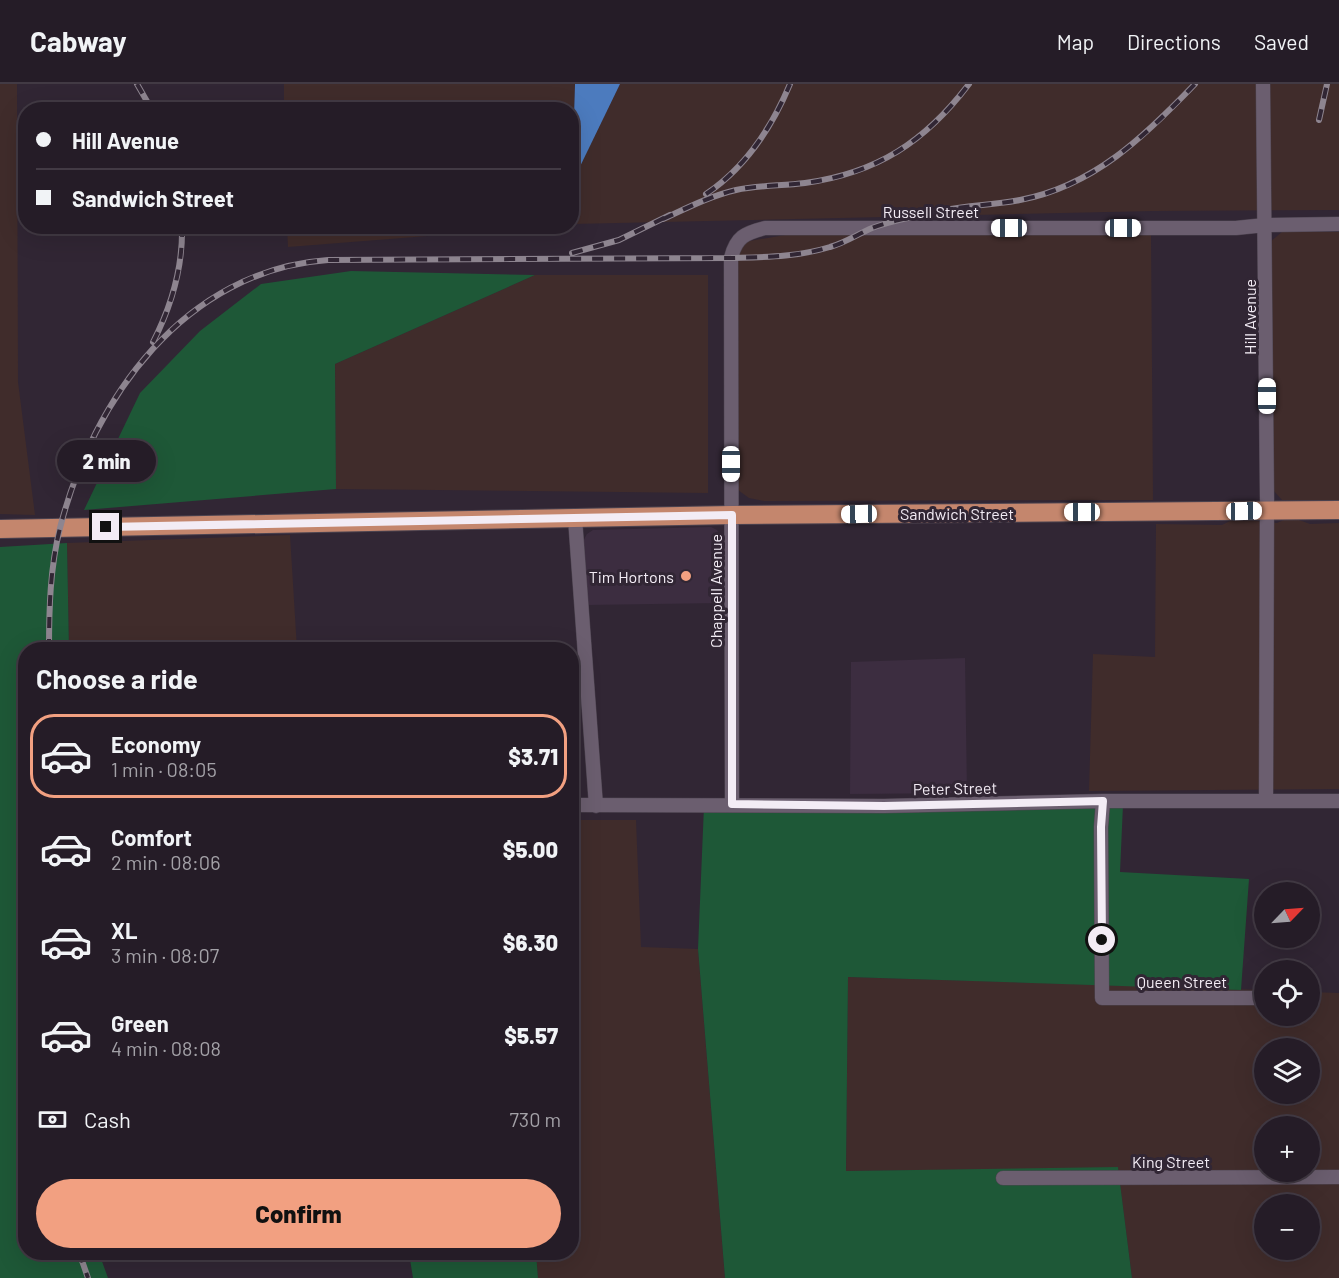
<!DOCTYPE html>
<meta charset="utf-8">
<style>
body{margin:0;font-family:Barlow,sans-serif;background:#312933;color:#f1f3f6;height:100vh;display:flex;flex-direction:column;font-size:22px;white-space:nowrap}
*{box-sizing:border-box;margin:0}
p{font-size:20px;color:#a3a1a7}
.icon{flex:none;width:33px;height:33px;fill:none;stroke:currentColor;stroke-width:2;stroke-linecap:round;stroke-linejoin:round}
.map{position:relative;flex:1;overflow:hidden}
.details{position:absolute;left:18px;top:558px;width:561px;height:618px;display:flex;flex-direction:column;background:#251c27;border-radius:24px;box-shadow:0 6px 24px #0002,0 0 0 2px #423a44}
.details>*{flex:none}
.banner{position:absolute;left:18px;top:18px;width:561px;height:132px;border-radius:24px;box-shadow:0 6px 24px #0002,0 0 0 2px #423a44;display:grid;align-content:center;height:132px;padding:0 18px;background:#251c27}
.needle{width:39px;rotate:65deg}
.controls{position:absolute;left:1254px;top:798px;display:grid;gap:12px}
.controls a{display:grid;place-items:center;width:66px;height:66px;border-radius:50%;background:#251c27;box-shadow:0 6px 24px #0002,0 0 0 2px #423a44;font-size:30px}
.end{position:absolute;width:27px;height:27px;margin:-14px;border:8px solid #f3ecf5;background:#111;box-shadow:0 0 0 3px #111}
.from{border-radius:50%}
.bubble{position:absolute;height:42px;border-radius:21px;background:#251c27;box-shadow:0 6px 24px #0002,0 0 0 2px #423a44;font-size:20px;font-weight:800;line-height:42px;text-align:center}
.car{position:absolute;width:18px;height:36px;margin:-18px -9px;border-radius:8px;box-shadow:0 0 4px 2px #0007;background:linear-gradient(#fff 24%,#345 0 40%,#fff 0 76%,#345 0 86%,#fff 0)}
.banner b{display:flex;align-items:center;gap:21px;height:57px;font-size:22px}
.banner b+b{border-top:2px solid #423a44}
.banner i{width:15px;height:15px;background:#f1f3f6}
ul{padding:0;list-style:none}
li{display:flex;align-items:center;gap:18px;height:84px;margin:0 12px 9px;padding:0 6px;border:3px solid transparent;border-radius:24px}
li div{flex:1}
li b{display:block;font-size:22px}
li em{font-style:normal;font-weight:800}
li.on{border-color:#f2a081}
li>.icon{width:54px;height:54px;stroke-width:1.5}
h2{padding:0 18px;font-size:27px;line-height:72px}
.pay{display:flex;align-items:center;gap:15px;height:66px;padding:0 18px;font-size:22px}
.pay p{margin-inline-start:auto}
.primary-button{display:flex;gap:12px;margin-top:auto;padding:12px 18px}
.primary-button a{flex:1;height:69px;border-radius:36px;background:#f2a081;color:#111;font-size:24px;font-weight:800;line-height:69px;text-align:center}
header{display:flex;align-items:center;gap:36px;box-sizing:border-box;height:84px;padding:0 30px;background:#251c27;border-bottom:2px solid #423a44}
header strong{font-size:28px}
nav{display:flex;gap:33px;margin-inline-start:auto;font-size:21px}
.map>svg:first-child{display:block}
.built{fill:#3c2d40}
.industrial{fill:#402c2b;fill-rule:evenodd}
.green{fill:#1e5837}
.water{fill:#4c7bbe}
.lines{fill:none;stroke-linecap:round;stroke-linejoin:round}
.minor-casing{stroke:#4d4450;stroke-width:15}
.major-casing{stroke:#4d4450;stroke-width:20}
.minor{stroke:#6b5e6f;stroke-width:14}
.major{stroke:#c4866d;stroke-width:18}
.rail-casing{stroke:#8e8590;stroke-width:6}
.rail{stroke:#312634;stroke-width:4;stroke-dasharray:11;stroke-linecap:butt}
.route{stroke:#f3ecf5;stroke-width:8}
.poi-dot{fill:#f2a081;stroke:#312634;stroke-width:2}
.labels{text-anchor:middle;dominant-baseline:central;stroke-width:6;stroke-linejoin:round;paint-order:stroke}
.street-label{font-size:16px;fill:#f3ecf5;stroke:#312634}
.poi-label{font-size:16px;fill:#f3ecf5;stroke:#312634;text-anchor:end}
</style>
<header>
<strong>Cabway</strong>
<nav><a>Map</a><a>Directions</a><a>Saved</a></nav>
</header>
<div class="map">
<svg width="1339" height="1194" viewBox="0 0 1339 1194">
<rect width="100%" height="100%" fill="#312634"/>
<path class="built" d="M 711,443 L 717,446 L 720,452 L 721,519 L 586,521 L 583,457 L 587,450 L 593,446 Z
M 965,574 L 967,709 L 850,710 L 851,578 Z"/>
<path class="industrial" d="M 0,0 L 17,0 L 18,298 L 35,431 L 0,430 Z
M 284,0 L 575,0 L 572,97 L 620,0 L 1339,0 L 1339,126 L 1153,127 L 572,140 L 572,26 L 284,25 Z
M 287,143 L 287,142 L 541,143 L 288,163 Z
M 1282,148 L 1339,148 L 1339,416 L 1282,416 L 1273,406 L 1270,158 Z
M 882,150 L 1151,151 L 1153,416 L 764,417 L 749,414 L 738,406 L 738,159 L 785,151 Z
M 535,191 L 708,191 L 708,409 L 336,405 L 335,280 Z
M 1286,435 L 1299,436 L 1310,440 L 1339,439 L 1339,705 L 1089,707 L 1093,570 L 1155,573 L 1156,440 L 1222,441 L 1230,437 L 1246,436 L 1277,439 Z
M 290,451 L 297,565 L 69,565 L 67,459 Z
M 572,736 L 636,736 L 641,863 L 698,865 L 725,1194 L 538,1194 L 536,1169 L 572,1168 Z
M 848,893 L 1264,906 L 1264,932 L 1310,932 L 1310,908 L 1339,909 L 1339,1194 L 1132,1194 L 1118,1084 L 846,1087 ZM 1264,964 L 1310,964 L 1310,1010 L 1264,1010 ZM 1264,1042 L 1310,1042 L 1310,1088 L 1264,1088 ZM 1264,1120 L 1310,1120 L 1310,1166 L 1264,1166 Z"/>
<path class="green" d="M 351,187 L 535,191 L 335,280 L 336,405 L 84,426 L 140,309 L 200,247 L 261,200 Z
M 67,459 L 69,565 L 26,566 L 26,1168 L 99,1169 L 108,1194 L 0,1194 L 0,463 Z
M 1123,721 L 1120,788 L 1249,795 L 1241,906 L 848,893 L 846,1087 L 1118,1083 L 1132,1194 L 725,1194 L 698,865 L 704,722 Z
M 409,1169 L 536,1169 L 538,1194 L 413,1194 Z"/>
<path class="water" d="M 575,0 L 620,0 L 572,99 Z"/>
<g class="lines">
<defs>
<path id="minor" d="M 1263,0 L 1267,414 L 1266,717
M 575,434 L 596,722
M 1103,717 L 1101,743 L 1102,914 L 1262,914
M 572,721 L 884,722 L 1103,717 L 1339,717
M 732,721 L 731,174 C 736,153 745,149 765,144 L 1236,144 L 1265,141 L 1339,140
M 1003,1094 L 1339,1093"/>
<path id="major" d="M 0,445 L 732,431 L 1339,426"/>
</defs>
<use href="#minor" class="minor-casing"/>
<use href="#major" class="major-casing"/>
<use href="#minor" class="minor"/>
<use href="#major" class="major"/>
<defs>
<path id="rail" d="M 137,0 L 152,26
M 1319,36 L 1327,0
M 706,110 C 745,84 772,43 790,0
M 663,135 C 687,124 710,112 736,106 C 758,101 782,102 805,99 C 877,89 925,58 969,0
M 572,169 L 619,156 L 670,131
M 153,258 C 172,221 183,183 182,142
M 49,566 C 49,525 50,484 60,444 C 93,314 185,186 328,176 L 731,174 C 764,173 798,173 830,163 C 845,159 858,150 872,144 C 887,138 905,135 920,131 C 953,122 987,122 1020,116 C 1094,102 1145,52 1195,0
M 79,1168 L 88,1194"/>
</defs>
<use href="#rail" class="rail-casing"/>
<use href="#rail" class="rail"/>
</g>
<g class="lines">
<path class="route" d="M 106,443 L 732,431 L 732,720 L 884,722 L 1103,717 L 1101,743 L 1102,856"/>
</g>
<circle class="poi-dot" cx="686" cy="492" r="6"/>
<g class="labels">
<g class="street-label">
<text x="931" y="127">Russell Street</text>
<text transform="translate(1249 233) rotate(-90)">Hill Avenue</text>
<text x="957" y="429">Sandwich Street</text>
<text transform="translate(715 507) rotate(-90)">Chappell Avenue</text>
<text transform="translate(955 704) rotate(-1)">Peter Street</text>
<text x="1182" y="897">Queen Street</text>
<text x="1171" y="1077">King Street</text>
</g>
<g class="poi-label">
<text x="674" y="492">Tim Hortons</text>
</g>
</g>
</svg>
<div class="controls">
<a><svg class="needle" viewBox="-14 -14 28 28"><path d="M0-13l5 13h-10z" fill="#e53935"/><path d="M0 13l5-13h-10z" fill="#a3a1a7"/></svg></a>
<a><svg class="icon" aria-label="locate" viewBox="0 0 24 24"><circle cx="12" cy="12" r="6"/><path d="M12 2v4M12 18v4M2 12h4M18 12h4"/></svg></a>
<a><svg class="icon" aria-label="layers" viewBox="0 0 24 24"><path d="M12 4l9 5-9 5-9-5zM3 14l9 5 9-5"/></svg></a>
<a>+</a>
<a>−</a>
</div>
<i class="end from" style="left:1102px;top:856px"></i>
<i class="end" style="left:106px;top:443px"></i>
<div class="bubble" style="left:57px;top:356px;width:99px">2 min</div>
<i class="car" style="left:1009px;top:144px;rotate:270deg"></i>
<i class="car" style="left:1123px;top:144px;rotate:90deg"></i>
<i class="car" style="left:1267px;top:312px;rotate:0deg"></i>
<i class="car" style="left:731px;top:380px;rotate:180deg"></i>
<i class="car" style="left:1244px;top:427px;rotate:89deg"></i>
<i class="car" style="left:1082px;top:428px;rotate:270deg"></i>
<i class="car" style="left:859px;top:430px;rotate:269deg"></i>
<div class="banner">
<b><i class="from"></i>Hill Avenue</b>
<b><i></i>Sandwich Street</b>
</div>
<section class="details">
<h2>Choose a ride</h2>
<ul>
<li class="on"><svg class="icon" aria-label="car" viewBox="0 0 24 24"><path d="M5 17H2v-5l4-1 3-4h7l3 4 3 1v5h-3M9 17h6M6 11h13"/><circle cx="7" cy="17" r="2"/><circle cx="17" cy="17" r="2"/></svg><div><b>Economy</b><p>1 min · 08:05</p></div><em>$3.71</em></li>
<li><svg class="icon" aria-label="car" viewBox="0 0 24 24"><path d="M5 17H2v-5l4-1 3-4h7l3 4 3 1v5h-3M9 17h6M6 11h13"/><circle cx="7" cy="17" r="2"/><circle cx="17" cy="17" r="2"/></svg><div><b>Comfort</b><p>2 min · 08:06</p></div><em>$5.00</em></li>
<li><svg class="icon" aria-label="car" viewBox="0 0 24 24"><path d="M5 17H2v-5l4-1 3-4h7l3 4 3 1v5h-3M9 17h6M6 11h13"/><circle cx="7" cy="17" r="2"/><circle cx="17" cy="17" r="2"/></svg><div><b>XL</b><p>3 min · 08:07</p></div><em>$6.30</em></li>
<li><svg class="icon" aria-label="car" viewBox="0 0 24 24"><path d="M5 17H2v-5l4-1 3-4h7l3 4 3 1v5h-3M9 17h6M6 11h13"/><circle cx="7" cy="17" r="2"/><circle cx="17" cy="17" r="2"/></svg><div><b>Green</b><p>4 min · 08:08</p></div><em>$5.57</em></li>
</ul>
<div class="pay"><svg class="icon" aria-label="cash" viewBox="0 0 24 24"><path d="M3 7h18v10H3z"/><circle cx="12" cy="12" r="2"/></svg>Cash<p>730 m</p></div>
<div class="primary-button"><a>Confirm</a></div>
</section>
</div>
